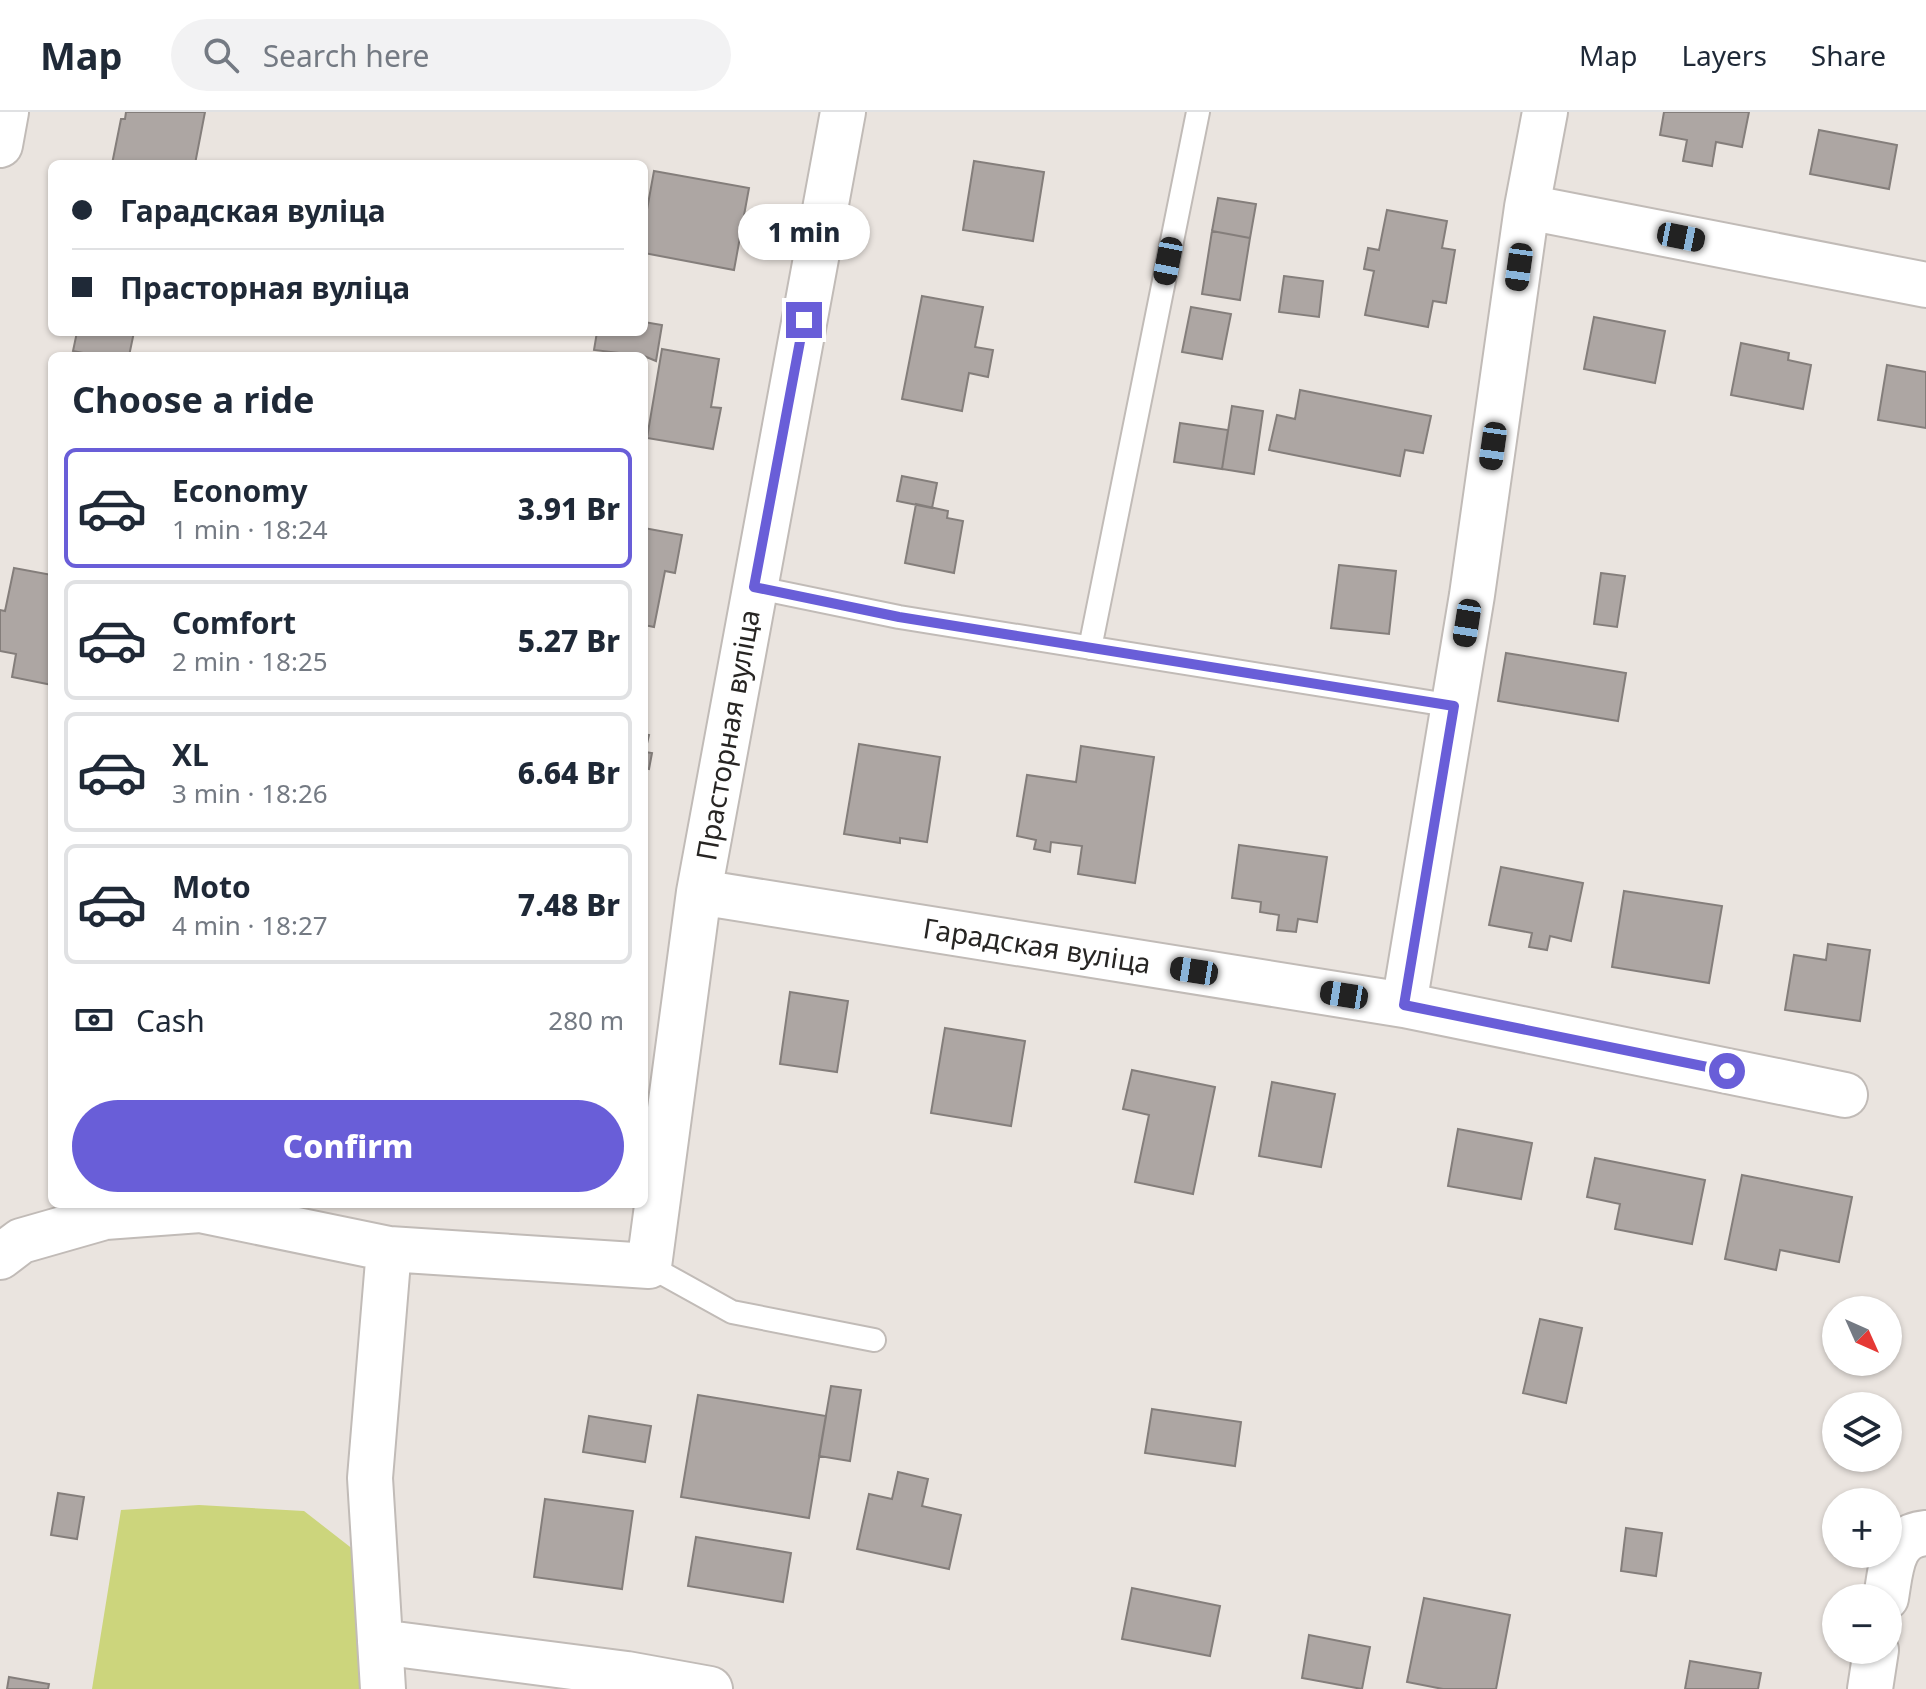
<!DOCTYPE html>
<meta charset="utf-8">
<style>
body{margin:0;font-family:"Noto Sans",sans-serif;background:#f2f2f3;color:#1f2937;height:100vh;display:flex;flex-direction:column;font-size:30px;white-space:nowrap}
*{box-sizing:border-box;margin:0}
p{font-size:26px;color:#747a83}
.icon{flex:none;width:44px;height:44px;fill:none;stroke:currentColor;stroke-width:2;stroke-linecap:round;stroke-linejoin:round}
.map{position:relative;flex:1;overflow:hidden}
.panel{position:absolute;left:48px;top:240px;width:600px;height:856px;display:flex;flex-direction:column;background:#fff;border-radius:12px;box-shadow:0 2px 6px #0004}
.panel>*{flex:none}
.top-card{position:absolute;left:48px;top:48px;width:600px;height:176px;border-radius:12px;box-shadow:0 2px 6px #0004;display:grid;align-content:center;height:176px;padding:0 24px;background:#fff}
.needle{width:52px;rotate:135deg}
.buttons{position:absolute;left:1822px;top:1184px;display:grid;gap:16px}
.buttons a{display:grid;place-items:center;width:80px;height:80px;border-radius:50%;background:#fff;box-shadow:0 2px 6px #0004;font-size:40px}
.end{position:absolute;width:36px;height:36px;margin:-18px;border:10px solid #695ed8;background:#fff;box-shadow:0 0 0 4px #fff}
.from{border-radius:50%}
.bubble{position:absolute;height:56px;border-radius:28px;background:#fff;box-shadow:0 2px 6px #0004;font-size:26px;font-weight:800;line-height:56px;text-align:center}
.car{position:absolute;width:24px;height:48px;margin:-24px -12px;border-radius:10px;box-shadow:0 0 6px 2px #0007;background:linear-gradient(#222 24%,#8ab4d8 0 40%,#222 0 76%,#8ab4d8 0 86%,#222 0)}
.top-card b{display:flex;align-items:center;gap:28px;height:76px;font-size:30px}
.top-card b+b{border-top:2px solid #e0e1e3}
.top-card i{width:20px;height:20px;background:#1f2937}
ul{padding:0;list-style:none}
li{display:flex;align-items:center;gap:24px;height:120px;margin:0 16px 12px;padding:0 8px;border:4px solid #e0e1e3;border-radius:12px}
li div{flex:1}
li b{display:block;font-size:30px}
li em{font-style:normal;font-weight:800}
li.on{border-color:#695ed8}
li>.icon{width:72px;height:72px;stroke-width:1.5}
h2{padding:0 24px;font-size:36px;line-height:96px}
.pay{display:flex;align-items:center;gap:20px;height:88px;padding:0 24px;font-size:30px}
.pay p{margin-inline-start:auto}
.cta{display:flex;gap:16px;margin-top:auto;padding:16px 24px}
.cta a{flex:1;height:92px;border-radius:48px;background:#695ed8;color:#fff;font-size:32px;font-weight:800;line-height:92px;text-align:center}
header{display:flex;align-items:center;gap:48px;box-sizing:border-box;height:112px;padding:0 40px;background:#fff;border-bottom:2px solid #e0e1e3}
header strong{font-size:38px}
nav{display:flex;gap:44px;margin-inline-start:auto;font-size:28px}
.search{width:560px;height:72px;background:#f2f2f3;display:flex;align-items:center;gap:20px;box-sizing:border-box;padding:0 28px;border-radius:44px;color:#747a83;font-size:30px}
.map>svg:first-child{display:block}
.green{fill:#ccd57c}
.building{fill:#ada6a3;stroke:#847e7b;stroke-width:2}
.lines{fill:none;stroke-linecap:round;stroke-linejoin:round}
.service-casing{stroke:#c1bbb7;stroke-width:26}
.minor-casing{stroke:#c1bbb7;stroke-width:48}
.service{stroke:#fff;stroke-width:22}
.minor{stroke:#fff;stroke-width:44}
.route{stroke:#695ed8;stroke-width:10}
.labels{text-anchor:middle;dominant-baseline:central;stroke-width:8;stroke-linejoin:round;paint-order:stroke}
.street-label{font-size:28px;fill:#272523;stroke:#fff}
</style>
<header>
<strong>Map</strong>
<div class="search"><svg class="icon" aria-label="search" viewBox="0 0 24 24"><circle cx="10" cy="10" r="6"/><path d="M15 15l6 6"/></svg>Search here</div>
<nav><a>Map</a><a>Layers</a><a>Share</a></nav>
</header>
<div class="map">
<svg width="1926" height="1577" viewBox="0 0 1926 1577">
<rect width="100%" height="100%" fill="#eae4df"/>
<path class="green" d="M 199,1393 L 304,1399 L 363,1445 L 353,1472 L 367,1515 L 372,1577 L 92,1577 L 121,1398 Z"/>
<path class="building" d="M 126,0 L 205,0 L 195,52 L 112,52 L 121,7 L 125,7 Z
M 1664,0 L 1749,0 L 1742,35 L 1716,30 L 1712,54 L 1683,49 L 1687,28 L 1660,23 Z
M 1819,18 L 1897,33 L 1889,77 L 1810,62 Z
M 974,49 L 1044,60 L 1033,129 L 963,118 Z
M 654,59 L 749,76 L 734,158 L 644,141 L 644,114 Z
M 1218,86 L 1256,92 L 1250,126 L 1212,119 Z
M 1387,98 L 1447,109 L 1442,136 L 1455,138 L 1446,191 L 1433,189 L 1428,215 L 1365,203 L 1374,159 L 1364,157 L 1368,136 L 1379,138 Z
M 1212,119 L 1250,126 L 1240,188 L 1202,182 Z
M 1284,164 L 1323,169 L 1319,205 L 1279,200 Z
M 922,184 L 983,195 L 975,235 L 993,238 L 988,265 L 969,261 L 962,299 L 902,287 Z
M 1191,195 L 1231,202 L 1222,247 L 1182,240 Z
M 1594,205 L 1665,219 L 1655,271 L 1584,257 Z
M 644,210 L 662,213 L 656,249 L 644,244 L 594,238 L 597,220 L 644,220 Z
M 77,220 L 134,220 L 129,244 L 98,244 L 73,239 Z
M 1741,231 L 1789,241 L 1788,248 L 1811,253 L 1803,297 L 1731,283 Z
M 662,237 L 719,247 L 711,295 L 721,296 L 713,337 L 647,326 Z
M 1887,253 L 1926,260 L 1926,316 L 1878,308 Z
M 1300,278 L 1431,304 L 1423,341 L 1405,338 L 1400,364 L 1269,338 L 1277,303 L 1295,307 Z
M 1232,294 L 1263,299 L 1254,362 L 1222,357 Z
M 1180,311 L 1228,318 L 1222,357 L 1174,350 Z
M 902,364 L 937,371 L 932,396 L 897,389 Z
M 916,392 L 948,399 L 947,406 L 963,409 L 954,461 L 905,451 Z
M 644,416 L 682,423 L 675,461 L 665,459 L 654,515 L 644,513 Z
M 1339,453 L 1396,459 L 1389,522 L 1331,516 Z
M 14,456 L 52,463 L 52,573 L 12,565 L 16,542 L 0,539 L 0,498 L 5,499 Z
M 1601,461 L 1625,464 L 1617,515 L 1594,512 Z
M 1506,541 L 1626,561 L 1618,609 L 1498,589 Z
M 644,622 L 649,623 L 645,640 L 652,641 L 649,657 L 644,656 Z
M 859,632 L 940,645 L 927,730 L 900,726 L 900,731 L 844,722 Z
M 1081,634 L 1154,645 L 1135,771 L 1078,762 L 1082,734 L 1051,730 L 1050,740 L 1034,737 L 1036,728 L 1017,724 L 1027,663 L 1076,670 Z
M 1239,733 L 1327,745 L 1317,810 L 1298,807 L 1296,820 L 1277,818 L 1279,803 L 1260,800 L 1261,790 L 1232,786 Z
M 1501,755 L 1583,771 L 1571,829 L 1550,824 L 1547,838 L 1529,835 L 1532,821 L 1489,813 Z
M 1624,779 L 1722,794 L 1709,871 L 1612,855 Z
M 1828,832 L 1870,838 L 1860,909 L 1785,898 L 1794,843 L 1826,848 Z
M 790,880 L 848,889 L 837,960 L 780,952 Z
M 945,916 L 1025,929 L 1011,1014 L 931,1001 Z
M 1132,958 L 1215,975 L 1193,1082 L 1135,1070 L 1149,1003 L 1123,997 Z
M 1272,970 L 1335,982 L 1321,1055 L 1259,1044 Z
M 1458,1017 L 1532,1031 L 1521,1087 L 1448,1074 Z
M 1595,1046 L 1705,1068 L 1692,1132 L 1615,1117 L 1620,1092 L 1587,1085 Z
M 1742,1063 L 1852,1085 L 1839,1150 L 1780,1138 L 1776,1158 L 1725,1147 Z
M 1540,1207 L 1582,1216 L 1566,1291 L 1523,1281 Z
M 831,1274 L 861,1278 L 850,1349 L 819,1344 Z
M 698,1283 L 826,1304 L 809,1406 L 681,1385 Z
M 1152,1297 L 1241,1310 L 1235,1354 L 1145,1341 Z
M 589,1304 L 651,1314 L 645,1350 L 583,1340 Z
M 898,1360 L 928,1367 L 922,1394 L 961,1403 L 949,1457 L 857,1437 L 869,1382 L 892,1387 Z
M 58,1381 L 84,1385 L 77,1427 L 51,1423 Z
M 545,1387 L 633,1399 L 622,1477 L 534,1465 Z
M 1626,1416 L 1662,1421 L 1656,1464 L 1621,1459 Z
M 696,1425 L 791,1441 L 783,1490 L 688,1474 Z
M 1132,1476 L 1220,1494 L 1210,1544 L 1122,1527 Z
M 1424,1486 L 1510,1503 L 1496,1577 L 1443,1577 L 1407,1570 Z
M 1309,1523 L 1370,1535 L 1362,1577 L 1302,1566 Z
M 1690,1549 L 1761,1561 L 1758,1577 L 1685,1577 Z
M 9,1565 L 49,1572 L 48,1577 L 7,1577 Z"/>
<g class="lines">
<defs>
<path id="service" d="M 754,475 L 899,505 L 1454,594
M 1090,536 L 1198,0
M 649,1154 L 732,1200 L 874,1228"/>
<path id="minor" d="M 0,33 L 6,0
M 1527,95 L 1926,173
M 699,780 L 1404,893 L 1845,983
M 1404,893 L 1472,483 L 1527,95 L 1545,0
M 0,1145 L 21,1129 L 105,1105 L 200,1098 L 389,1137
M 1886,1486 C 1891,1457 1891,1424 1926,1421
M 380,1530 L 627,1562 L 710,1577
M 383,1577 L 370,1366 L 389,1137 L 649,1154 L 699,780 L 843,0
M 1870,1577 L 1876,1538"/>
</defs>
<use href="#service" class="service-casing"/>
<use href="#minor" class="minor-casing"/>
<use href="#service" class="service"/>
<use href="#minor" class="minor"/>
</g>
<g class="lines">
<path class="route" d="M 804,208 L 754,475 L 899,505 L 1454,594 L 1404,893 L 1727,959"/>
</g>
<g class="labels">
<g class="street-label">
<text transform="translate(727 623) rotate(-80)">Прасторная вуліца</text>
<text transform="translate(1037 833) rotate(9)">Гарадская вуліца</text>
</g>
</g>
</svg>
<div class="buttons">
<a><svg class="needle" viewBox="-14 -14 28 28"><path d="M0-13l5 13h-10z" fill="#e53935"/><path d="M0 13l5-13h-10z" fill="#747a83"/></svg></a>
<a><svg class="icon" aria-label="layers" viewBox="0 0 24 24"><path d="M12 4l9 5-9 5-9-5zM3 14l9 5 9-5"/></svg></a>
<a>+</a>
<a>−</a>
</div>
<i class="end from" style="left:1727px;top:959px"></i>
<i class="end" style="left:804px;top:208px"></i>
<div class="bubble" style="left:738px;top:92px;width:132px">1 min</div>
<i class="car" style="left:1681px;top:125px;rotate:101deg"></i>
<i class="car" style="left:1168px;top:149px;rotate:191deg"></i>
<i class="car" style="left:1519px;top:155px;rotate:188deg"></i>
<i class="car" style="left:1493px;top:334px;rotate:188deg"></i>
<i class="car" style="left:1467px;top:511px;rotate:189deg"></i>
<i class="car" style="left:1194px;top:859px;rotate:279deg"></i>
<i class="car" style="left:1344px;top:883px;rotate:279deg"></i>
<div class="top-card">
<b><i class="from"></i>Гарадская вуліца</b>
<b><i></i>Прасторная вуліца</b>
</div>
<section class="panel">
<h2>Choose a ride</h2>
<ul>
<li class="on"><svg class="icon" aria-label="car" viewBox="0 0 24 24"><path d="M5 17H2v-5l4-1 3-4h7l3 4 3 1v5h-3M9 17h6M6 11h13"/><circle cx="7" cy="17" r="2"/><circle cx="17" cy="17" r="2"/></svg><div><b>Economy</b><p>1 min · 18:24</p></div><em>3.91 Br</em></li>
<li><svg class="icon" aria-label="car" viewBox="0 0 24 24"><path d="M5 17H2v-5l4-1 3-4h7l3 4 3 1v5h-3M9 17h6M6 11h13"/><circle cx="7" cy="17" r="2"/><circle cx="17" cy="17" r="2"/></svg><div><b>Comfort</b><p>2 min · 18:25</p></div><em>5.27 Br</em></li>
<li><svg class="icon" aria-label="car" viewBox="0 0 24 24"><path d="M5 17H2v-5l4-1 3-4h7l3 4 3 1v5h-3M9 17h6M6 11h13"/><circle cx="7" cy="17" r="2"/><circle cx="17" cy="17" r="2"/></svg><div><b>XL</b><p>3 min · 18:26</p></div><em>6.64 Br</em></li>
<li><svg class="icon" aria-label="car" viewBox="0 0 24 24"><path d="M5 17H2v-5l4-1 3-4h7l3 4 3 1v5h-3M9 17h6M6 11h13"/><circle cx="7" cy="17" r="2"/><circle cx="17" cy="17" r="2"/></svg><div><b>Moto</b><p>4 min · 18:27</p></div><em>7.48 Br</em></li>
</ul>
<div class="pay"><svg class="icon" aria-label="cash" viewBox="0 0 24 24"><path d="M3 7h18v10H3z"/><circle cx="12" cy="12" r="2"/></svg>Cash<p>280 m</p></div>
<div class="cta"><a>Confirm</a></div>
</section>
</div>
